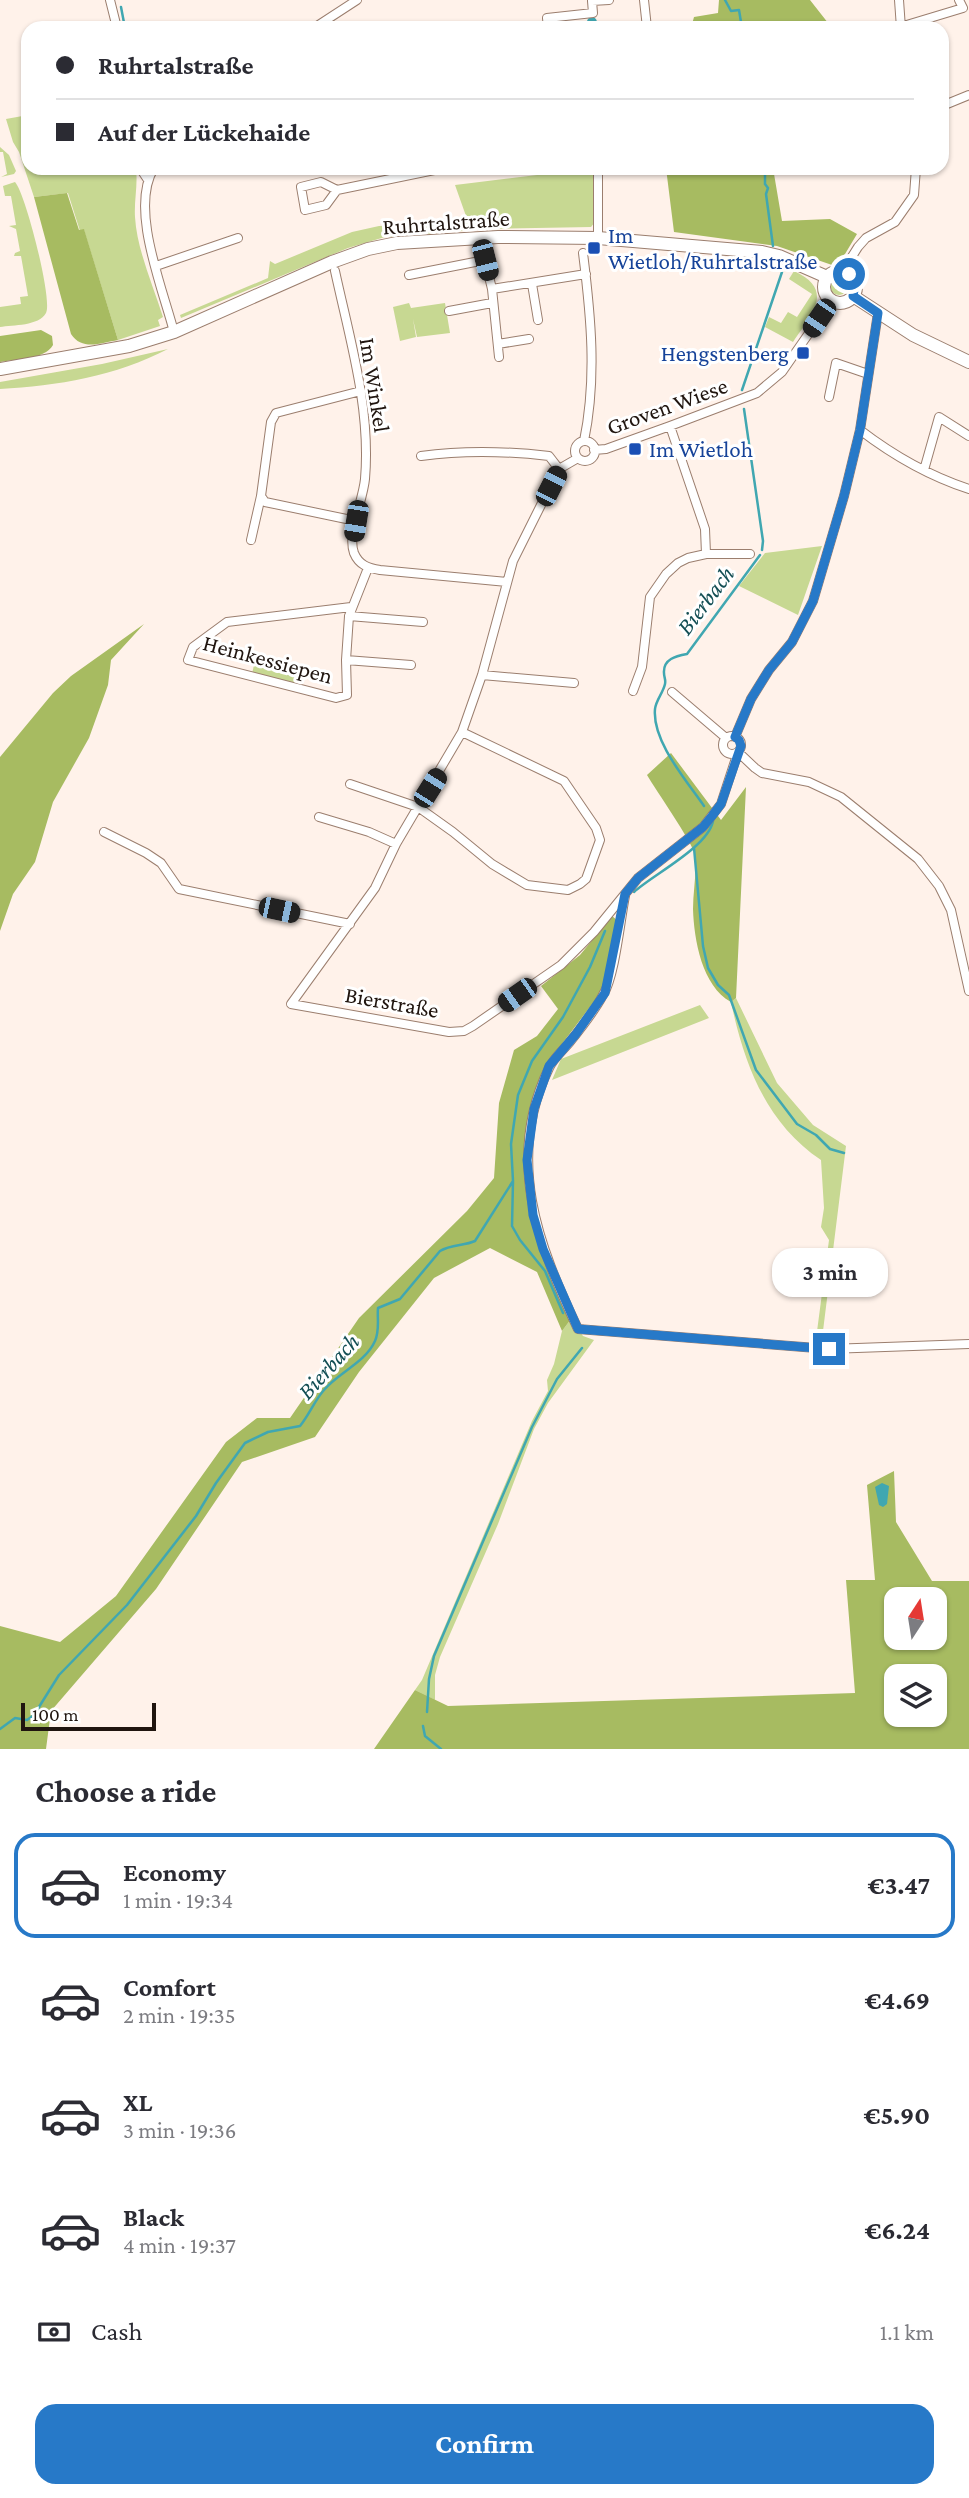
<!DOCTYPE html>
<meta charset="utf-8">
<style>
body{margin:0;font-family:"Crimson Pro",serif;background:#f2f2f3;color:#2b2b33;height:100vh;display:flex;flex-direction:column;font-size:26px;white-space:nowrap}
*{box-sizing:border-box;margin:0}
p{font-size:23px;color:#7c7c81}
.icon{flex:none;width:38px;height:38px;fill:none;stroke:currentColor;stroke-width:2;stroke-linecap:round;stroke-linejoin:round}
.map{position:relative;height:1749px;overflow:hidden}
.details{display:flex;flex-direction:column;background:#fff;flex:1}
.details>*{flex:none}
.hud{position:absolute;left:21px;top:21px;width:928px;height:154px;border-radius:21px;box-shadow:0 2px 5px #0004;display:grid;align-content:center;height:154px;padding:0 35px;background:#fff}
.needle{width:46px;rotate:12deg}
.buttons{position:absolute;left:884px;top:1587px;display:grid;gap:14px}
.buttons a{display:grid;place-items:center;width:63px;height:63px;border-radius:14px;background:#fff;box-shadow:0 2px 5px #0004;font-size:35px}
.scale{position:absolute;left:21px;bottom:18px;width:135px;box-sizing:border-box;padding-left:7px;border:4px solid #20150f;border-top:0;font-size:19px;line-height:24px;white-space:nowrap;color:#20150f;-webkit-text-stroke:5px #fff;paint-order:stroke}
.end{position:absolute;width:32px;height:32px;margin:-16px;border:9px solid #2779c8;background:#fff;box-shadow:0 0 0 4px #fff}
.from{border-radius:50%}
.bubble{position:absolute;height:49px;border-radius:21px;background:#fff;box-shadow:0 2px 5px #0004;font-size:23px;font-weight:700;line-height:49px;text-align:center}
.car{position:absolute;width:21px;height:42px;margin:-21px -10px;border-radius:9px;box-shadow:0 0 5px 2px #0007;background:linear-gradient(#222 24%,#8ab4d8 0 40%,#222 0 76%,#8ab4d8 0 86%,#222 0)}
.hud b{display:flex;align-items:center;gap:24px;height:66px;font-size:26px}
.hud b+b{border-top:2px solid #e1e1e2}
.hud i{width:18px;height:18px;background:#2b2b33}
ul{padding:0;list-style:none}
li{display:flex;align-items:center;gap:21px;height:105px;margin:0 14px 10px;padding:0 21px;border:4px solid transparent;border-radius:21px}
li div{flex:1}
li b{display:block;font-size:26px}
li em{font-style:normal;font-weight:700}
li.on{border-color:#2779c8}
li>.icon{width:63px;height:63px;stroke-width:1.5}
h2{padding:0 35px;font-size:32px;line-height:84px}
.pay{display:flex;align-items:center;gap:18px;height:77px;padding:0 35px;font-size:26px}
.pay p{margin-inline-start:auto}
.button{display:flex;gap:14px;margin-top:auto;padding:14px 35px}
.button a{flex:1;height:80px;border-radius:21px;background:#2779c8;color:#fff;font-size:28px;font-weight:700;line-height:80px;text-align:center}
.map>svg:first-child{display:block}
.green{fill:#c7d892}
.forest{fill:#a7bb61;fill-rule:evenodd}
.water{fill:#40a7b1}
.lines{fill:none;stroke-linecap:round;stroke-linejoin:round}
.stream{stroke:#40a7b1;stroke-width:2.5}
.canal{stroke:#40a7b1;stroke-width:10}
.street-casing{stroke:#9b7e6e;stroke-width:10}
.secondary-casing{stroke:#9b7e6e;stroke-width:14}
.street{stroke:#fff;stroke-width:8}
.secondary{stroke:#fff;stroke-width:12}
.route{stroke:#2779c8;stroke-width:9}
.transit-dot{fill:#1a4fb4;stroke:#fff;stroke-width:2.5}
.labels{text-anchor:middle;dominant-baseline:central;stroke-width:6;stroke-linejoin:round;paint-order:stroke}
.street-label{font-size:23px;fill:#20150f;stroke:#fff}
.transit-label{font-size:23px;fill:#164399;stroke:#fff;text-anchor:start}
.water-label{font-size:24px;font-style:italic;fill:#144f55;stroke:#fff}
</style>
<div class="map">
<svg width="969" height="1749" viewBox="0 0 969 1749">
<rect width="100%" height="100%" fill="#fff2ea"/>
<path class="green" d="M 28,115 L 28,168 L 136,168 C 138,185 134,201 135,217 C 137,250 153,285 163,317 L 158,320 L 160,326 L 118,340 L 84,230 L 80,231 L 68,193 L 34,197 L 19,152 L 13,142 L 6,119 Z
M 0,147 L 9,155 L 16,171 L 14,174 L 1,177 L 7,174 L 3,152 L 0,152 Z
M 595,168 L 595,222 L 591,227 L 488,229 L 385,237 L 348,248 L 181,318 L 180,315 L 268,278 L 270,261 L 275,264 L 352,232 L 379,226 L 461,223 L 466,216 L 455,185 Z
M 15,182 C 25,192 53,300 46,313 C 39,326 13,325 0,327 L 0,307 L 21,304 L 20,297 L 28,296 L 21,256 L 14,256 L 15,253 L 20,251 L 16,229 L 9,226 L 16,225 L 11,196 L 5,196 L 3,186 Z
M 794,271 C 836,290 811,315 793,342 L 765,327 L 769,317 L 781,323 L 788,312 L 797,317 L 812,294 L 789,279 Z
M830 286a9 9 0 1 1 18 0a9 9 0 1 1-18 0Z
M 409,303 L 411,308 L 445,303 L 450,333 L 417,337 L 413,319 L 416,337 L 400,341 L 393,307 Z
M 168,349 C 116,376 57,386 0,389 L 0,382 L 102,364 Z
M 822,546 L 798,615 L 739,586 L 765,553 Z
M 255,660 L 299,671 L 295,685 L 252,674 Z
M 736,998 L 777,1083 L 813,1125 L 846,1146 L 823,1331 L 825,1341 L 816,1339 L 829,1240 L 821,1227 L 824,1208 L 821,1160 C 766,1123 744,1064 731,1002 Z
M 700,1005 L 709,1018 L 552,1080 L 561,1059 Z
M 571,1319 L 583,1336 L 594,1340 L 548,1403 L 534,1429 L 498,1524 L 440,1657 L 435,1675 L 435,1700 L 415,1690 L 422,1680 L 532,1421 L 548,1391 L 547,1380 L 554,1364 L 562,1331 Z"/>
<path class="forest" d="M 719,0 L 810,0 L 832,28 L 691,28 L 694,17 L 718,13 Z
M 666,168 L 773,168 L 782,221 L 830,219 L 857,234 L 845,254 L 832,265 L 777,246 L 674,232 Z
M 67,193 L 79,230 L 84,229 L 118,340 C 101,343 82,351 71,334 L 34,197 Z
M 41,330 L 52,336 L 53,345 C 44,360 16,359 0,362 L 0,336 Z
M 144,624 L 111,660 L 108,685 L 89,738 L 53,802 L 35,862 L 13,894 L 0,931 L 0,757 L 53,693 L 71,676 Z
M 671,753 L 721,820 L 746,787 L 736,998 L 731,1002 C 702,986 694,940 693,909 C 693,892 697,872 695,855 C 693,843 655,789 647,775 Z
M 612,916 L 618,921 L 602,991 L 546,1065 L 533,1109 L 525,1158 L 529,1214 L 543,1259 L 571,1319 L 562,1331 L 537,1272 L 490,1248 L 434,1278 L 359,1372 L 315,1437 L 242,1462 L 156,1589 L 51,1711 L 46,1749 L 0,1749 L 0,1626 L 60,1642 L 116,1596 L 226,1442 L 257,1418 L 290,1418 L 359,1318 L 467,1211 L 494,1178 L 499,1103 L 514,1050 L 537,1036 L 558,1009 L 541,986 L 580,955 Z
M 894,1471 L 896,1522 L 932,1581 L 969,1581 L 969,1749 L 374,1749 L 415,1690 L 448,1706 L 855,1693 L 846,1580 L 875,1580 L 867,1485 ZM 896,1600 L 934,1600 L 934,1638 L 896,1638 ZM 896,1676 L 934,1676 L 934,1715 L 896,1715 Z"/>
<path class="water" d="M 882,1483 L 889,1486 L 887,1504 L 883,1507 L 879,1505 L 875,1487 Z"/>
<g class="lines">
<path class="stream" d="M 725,0 L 731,11 L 739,10 L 742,28
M 121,7 L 125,28
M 761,168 L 765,174 L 765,184 L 768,188 L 766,194 L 773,246
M 742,390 L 782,272
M 744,409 L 763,541 L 762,550
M 704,806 C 686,780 652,741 655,709 C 656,700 663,693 665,684 C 666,679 664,678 664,673 C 663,659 676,656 687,654 L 760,555
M 694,848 L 703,946 L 708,968 L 718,985 L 729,995 L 756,1070 L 797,1124 L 816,1135 L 830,1149 L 844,1153
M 634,892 C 654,874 708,847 713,821
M 513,1181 L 512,1226 L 520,1240 L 545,1271 L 563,1313
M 427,1712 L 429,1679 L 434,1656 L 532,1427 L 557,1379 L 582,1348
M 423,1726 L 425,1736 L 441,1749
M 0,1729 L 15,1718 L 27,1720 L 34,1715 L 59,1675 L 127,1605 L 196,1516 L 216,1483 L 245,1443 L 268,1432 L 300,1426 C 309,1415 315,1400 324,1390 C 339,1372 365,1363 375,1341 C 380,1330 377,1319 378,1308 L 400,1299 L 440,1251 C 451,1244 464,1246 475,1241 L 513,1181 L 511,1144 L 518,1095 L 532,1061 L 563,1017 L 590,967 L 605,931"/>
<path class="canal" d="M 592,22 L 593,28"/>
<defs>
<path id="street" d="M 110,0 L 117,28
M 644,0 L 647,28
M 899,0 L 901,28
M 900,27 L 963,8 L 959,0
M 314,28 L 357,0
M 548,28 L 547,18 L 593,13 L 592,1 L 609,0
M 942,106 L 969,95
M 140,168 L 148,180
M 154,168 C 129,208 163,289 174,332
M 252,168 L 253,168
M 337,190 L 326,205 L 305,210 L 301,187 L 321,182 L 337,190 L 444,168
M 598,238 L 598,168
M 583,253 C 591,317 597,378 584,441
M 156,266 L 238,238
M 335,271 C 350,340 371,409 365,479 C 363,501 347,534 354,553 C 359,565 368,568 380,570 L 507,582
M 843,271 L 858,247 L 866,238 L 895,222 L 914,195 L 916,168
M 409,275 L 485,260 L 492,289 L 586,274
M 532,284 L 538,320
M 492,289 L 499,357
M 449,311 L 492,303
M 498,344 L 529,339
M 829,397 L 836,363 L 868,374
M 670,426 L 705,529 L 706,554
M 860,430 C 894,456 929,476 969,489
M575 451a10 10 0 1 1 20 0a10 10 0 1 1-20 0Z
M 594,450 L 606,449 L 670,426 L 757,393 L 782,372 L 832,300
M 421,456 C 464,450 506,451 549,456 L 559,469
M 578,458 L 559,469 L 513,561 L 482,675 L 462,732 L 396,844 L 375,888 L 291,1004 L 449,1032 L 464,1031 L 473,1026 L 561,965 L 594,932 L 638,878 L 703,827 L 721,804 L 738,752 L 755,768 L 762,773 L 809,782 L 841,797 L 918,859 L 939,886 L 951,910 L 969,991
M 924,470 L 939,417 L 969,436
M 356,521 L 265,502 L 261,496 L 271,422 L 276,413 L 361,391
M 251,540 L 261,496
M 351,607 L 227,622 L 193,647 L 188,660 L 336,698 L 347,695 L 346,660 L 349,616 L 368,568
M 349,616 L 423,622
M 346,660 L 411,665
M 482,675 L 574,683
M 633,691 L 642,667 L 650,597 L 666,574 L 678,563 L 688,558 L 706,554 L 750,554
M 672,692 L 726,738
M723 745a9 9 0 1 1 18 0a9 9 0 1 1-18 0Z
M 735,737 L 751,699 L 769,670 L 792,642 L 813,601 L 844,496 L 860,430 L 878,313
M 350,784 L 418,807 L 453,832 L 492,864 L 527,885 L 568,890 L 580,884 L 586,879 L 600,840 L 596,828 L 564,781 L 462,732
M 319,817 L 369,832 L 396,844
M 104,832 L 146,853 L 161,863 L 179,889 L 350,924
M 625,896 C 620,921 615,976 603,995 C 594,1012 581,1028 569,1043 C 562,1051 553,1059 549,1068 C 505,1159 538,1245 578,1329 L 829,1349 L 969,1344"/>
<path id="secondary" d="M824 287a16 16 0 1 1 32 0a16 16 0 1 1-32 0Z
M 853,296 L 913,335 L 969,362
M 0,369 L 129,346 L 174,332 L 332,262 L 368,249 L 397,243 L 498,237 L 598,238 L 762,252 L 779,256 L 827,277"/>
</defs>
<use href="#street" class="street-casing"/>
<use href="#secondary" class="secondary-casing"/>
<use href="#street" class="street"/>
<use href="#secondary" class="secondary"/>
</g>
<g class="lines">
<path class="route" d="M 829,1349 L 578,1329 L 543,1249 L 533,1215 L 527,1160 L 534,1109 L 549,1066 L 576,1034 L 605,993 L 625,894 L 638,878 L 703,827 L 712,816 L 721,804 L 741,746 L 739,740 L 735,737 L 751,699 L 769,670 L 792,642 L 813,601 L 844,496 L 860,430 L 878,313 L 853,296 L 855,284 L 849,274"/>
</g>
<g class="transit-dot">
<rect x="587" y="241" width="14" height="14" rx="3.5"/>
<rect x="796" y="346" width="14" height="14" rx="3.5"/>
<rect x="628" y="442" width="14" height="14" rx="3.5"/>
</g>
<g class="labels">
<g class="street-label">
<text transform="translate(446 222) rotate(-4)">Ruhrtalstraße</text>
<text transform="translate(375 385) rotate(81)">Im Winkel</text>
<text transform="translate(667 406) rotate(-20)">Groven Wiese</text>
<text transform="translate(268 659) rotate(15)">Heinkessiepen</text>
<text transform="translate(392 1002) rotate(10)">Bierstraße</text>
</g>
<g class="transit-label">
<text x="608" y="235">Im<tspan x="608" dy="26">Wietloh/Ruhrtalstraße</tspan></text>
<text x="789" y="353" text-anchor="end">Hengstenberg</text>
<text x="649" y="449">Im Wietloh</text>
</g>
<g class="water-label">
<text transform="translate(705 600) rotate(-53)">Bierbach</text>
<text transform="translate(328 1366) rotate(-48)">Bierbach</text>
</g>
</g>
</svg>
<div class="buttons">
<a><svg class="needle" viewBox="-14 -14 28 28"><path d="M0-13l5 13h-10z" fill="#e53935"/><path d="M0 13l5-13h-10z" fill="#7c7c81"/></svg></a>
<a><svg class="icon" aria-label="layers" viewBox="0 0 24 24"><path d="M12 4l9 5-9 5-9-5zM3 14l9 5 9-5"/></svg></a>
</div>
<div class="scale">100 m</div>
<i class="end from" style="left:849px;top:274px"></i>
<i class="end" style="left:829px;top:1349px"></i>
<div class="bubble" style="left:772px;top:1248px;width:116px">3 min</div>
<i class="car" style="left:485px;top:260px;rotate:166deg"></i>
<i class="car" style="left:819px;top:318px;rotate:214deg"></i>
<i class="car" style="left:551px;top:486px;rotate:27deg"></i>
<i class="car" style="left:356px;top:521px;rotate:189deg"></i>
<i class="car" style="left:430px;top:788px;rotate:32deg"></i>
<i class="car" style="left:279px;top:910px;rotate:102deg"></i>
<i class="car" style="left:517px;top:995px;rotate:235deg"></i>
<div class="hud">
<b><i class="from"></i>Ruhrtalstraße</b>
<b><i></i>Auf der Lückehaide</b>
</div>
</div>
<section class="details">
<h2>Choose a ride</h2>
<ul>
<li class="on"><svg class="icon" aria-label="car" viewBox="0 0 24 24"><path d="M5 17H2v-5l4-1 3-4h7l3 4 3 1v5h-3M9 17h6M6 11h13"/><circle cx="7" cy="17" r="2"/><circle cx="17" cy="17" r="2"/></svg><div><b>Economy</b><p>1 min · 19:34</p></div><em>€3.47</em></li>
<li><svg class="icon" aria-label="car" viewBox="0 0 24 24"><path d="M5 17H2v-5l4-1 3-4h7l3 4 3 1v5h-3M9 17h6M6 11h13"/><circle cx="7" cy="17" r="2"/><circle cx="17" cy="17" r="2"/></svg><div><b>Comfort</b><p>2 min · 19:35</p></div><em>€4.69</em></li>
<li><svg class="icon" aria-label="car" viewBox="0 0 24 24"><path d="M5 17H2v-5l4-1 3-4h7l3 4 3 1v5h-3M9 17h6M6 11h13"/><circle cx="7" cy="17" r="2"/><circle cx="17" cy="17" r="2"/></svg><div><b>XL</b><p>3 min · 19:36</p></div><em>€5.90</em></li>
<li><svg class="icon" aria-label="car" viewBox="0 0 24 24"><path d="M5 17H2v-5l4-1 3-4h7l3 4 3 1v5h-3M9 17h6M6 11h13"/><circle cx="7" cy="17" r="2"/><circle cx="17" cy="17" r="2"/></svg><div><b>Black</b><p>4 min · 19:37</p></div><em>€6.24</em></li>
</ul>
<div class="pay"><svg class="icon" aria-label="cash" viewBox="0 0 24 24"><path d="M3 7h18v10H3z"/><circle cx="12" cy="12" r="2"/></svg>Cash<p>1.1 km</p></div>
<div class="button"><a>Confirm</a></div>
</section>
